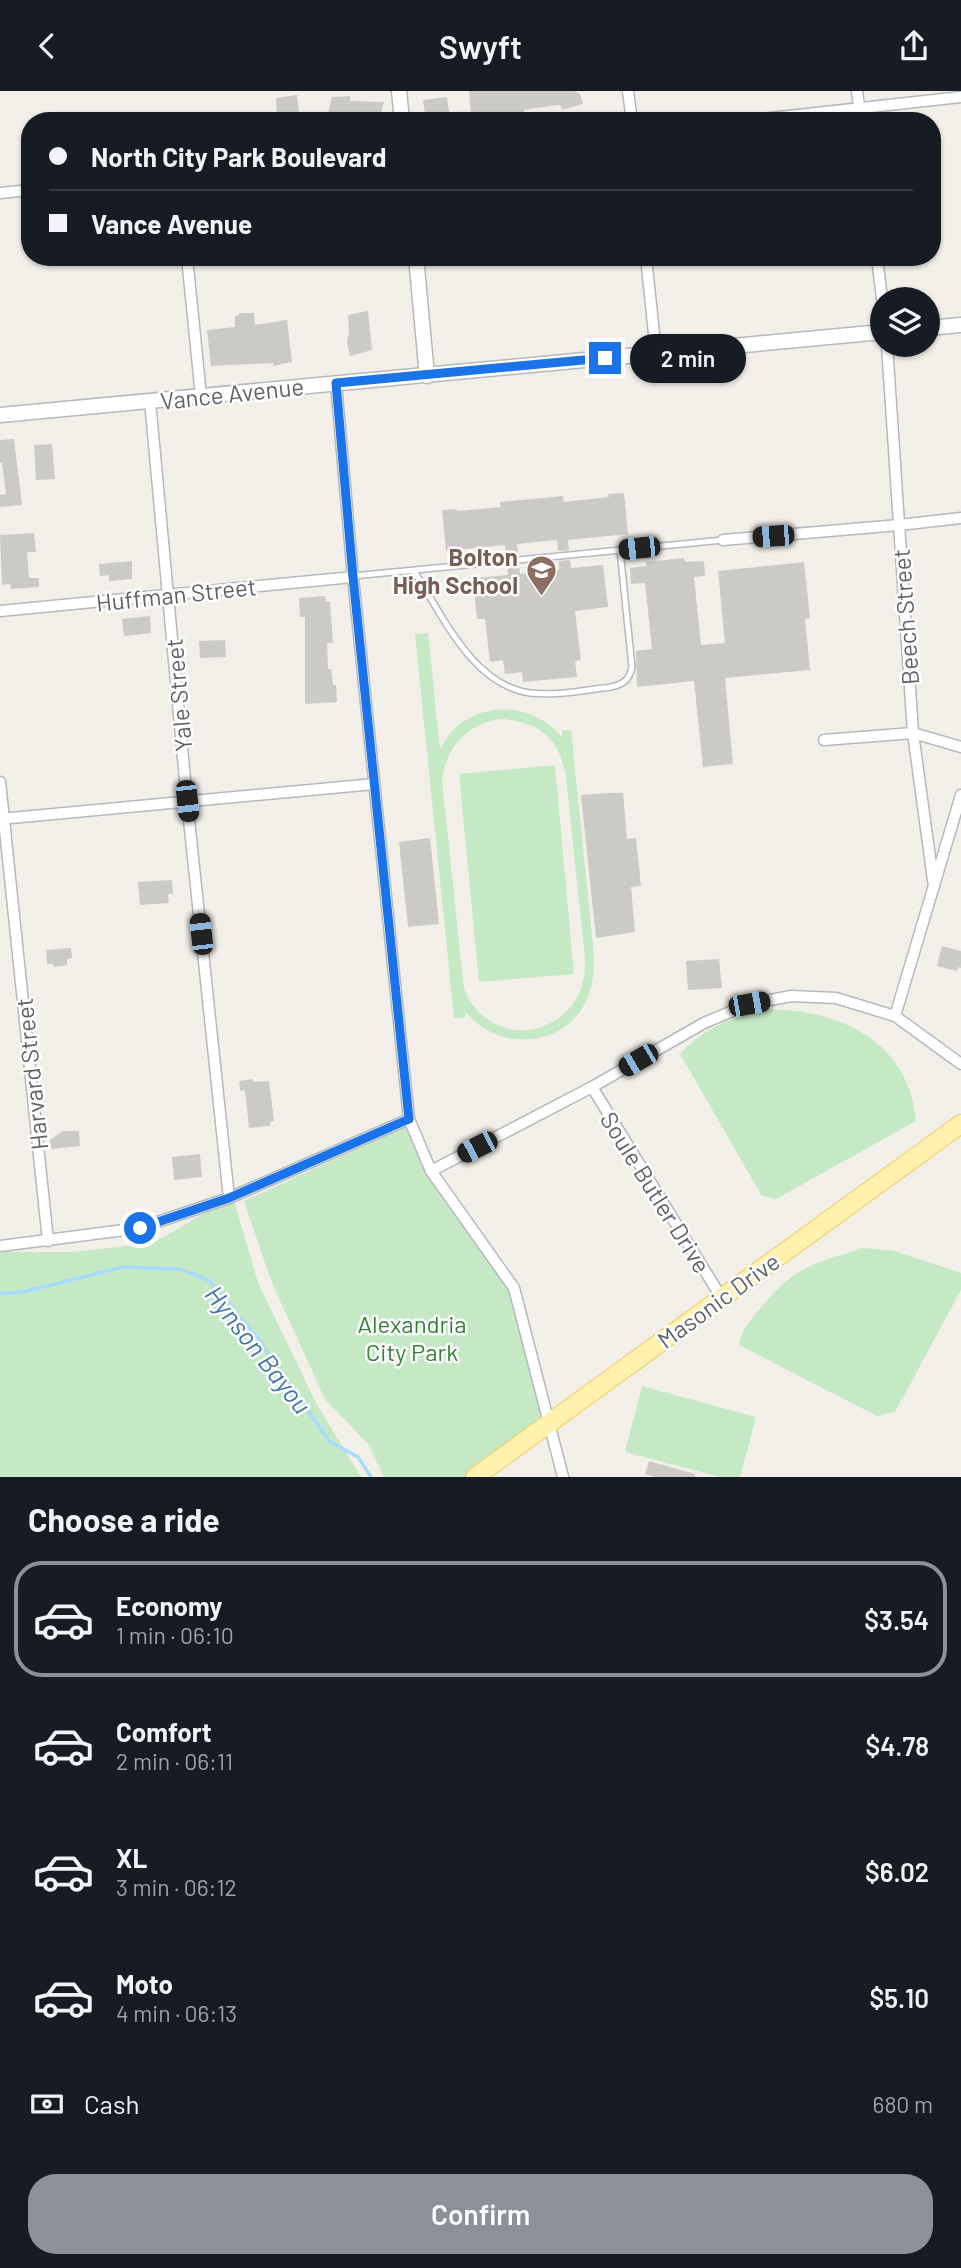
<!DOCTYPE html>
<meta charset="utf-8">
<style>
body{margin:0;font-family:Barlow,sans-serif;background:#242831;color:#f1f3f6;height:100vh;display:flex;flex-direction:column;font-size:26px;white-space:nowrap}
*{box-sizing:border-box;margin:0}
p{font-size:23px;color:#9ea1a6}
.icon{flex:none;width:38px;height:38px;fill:none;stroke:currentColor;stroke-width:2;stroke-linecap:round;stroke-linejoin:round}
.map{position:relative;height:1386px;overflow:hidden}
.details{display:flex;flex-direction:column;background:#171b24;flex:1}
.details>*{flex:none}
.top-card{position:absolute;left:21px;top:21px;width:920px;height:154px;border-radius:28px;box-shadow:0 2px 5px #0004;display:grid;align-content:center;height:154px;padding:0 28px;background:#171b24}
.fabs{position:absolute;left:870px;top:196px;display:grid;gap:14px}
.fabs a{display:grid;place-items:center;width:70px;height:70px;border-radius:50%;background:#171b24;box-shadow:0 2px 5px #0004;font-size:35px}
.end{position:absolute;width:32px;height:32px;margin:-16px;border:9px solid #1a73e8;background:#fff;box-shadow:0 0 0 4px #fff}
.from{border-radius:50%}
.bubble{position:absolute;height:49px;border-radius:24px;background:#171b24;box-shadow:0 2px 5px #0004;font-size:23px;font-weight:600;line-height:49px;text-align:center}
.car{position:absolute;width:21px;height:42px;margin:-21px -10px;border-radius:9px;box-shadow:0 0 5px 2px #0007;background:linear-gradient(#222 24%,#8ab4d8 0 40%,#222 0 76%,#8ab4d8 0 86%,#222 0)}
.top-card b{display:flex;align-items:center;gap:24px;height:66px;font-size:26px}
.top-card b+b{border-top:2px solid #363941}
.top-card i{width:18px;height:18px;background:#f1f3f6}
ul{padding:0;list-style:none}
li{display:flex;align-items:center;gap:21px;height:116px;margin:0 14px 10px;padding:0 14px;border:4px solid transparent;border-radius:28px}
li div{flex:1}
li b{display:block;font-size:26px}
li em{font-style:normal;font-weight:600}
li.on{border-color:#8c9099}
li>.icon{width:63px;height:63px;stroke-width:1.5}
h2{padding:0 28px;font-size:32px;line-height:84px}
.pay{display:flex;align-items:center;gap:18px;height:77px;padding:0 28px;font-size:26px}
.pay p{margin-inline-start:auto}
.action{display:flex;gap:14px;margin-top:auto;padding:14px 28px}
.action a{flex:1;height:80px;border-radius:28px;background:#8c9099;color:#fff;font-size:28px;font-weight:600;line-height:80px;text-align:center}
header{display:flex;justify-content:space-between;align-items:center;height:91px;padding:0 28px;background:#171b24;font-size:32px;font-weight:600}
.map>svg:first-child{display:block}
.green{fill:#c5e8c5;fill-rule:evenodd}
.lines{fill:none;stroke-linecap:round;stroke-linejoin:round}
.stream{stroke:#aadaff;stroke-width:3.5}
.building{fill:#cccac5}
.service-casing{stroke:#b5b8bc;stroke-width:8}
.minor-casing{stroke:#b5b8bc;stroke-width:13}
.tertiary-casing{stroke:#b5b8bc;stroke-width:17}
.primary-casing{stroke:#f2c960;stroke-width:20}
.service{stroke:#fff;stroke-width:5}
.minor{stroke:#fff;stroke-width:10}
.tertiary{stroke:#fff;stroke-width:14}
.primary{stroke:#fff2af;stroke-width:18}
.route{stroke:#1a73e8;stroke-width:9}
.labels{text-anchor:middle;dominant-baseline:central;stroke-width:5;stroke-linejoin:round;paint-order:stroke}
.street-label{font-size:24px;fill:#5f6368;stroke:#fff}
.education-label{font-size:24px;font-weight:bold;fill:#785e54;stroke:#fff;text-anchor:end}
.park-label{font-size:24px;fill:#348238;stroke:#fff}
.water-label{font-size:26px;font-style:italic;fill:#4174aa;stroke:#fff}
</style>
<header><svg class="icon" aria-label="back" viewBox="0 0 24 24"><path d="M15 5l-7 7 7 7"/></svg>Swyft<svg class="icon" aria-label="share" viewBox="0 0 24 24"><path d="M12 15V3M7 8l5-5 5 5M5 13v7h14v-7"/></svg></header>
<div class="map">
<svg width="961" height="1386" viewBox="0 0 961 1386">
<rect width="100%" height="100%" fill="#f1efe8"/>
<path class="green" d="M 428,542 L 440,658 C 445,651 449,642 456,636 C 488,608 536,615 562,646 L 562,639 L 571,639 L 594,865 C 594,885 592,905 579,922 C 551,959 492,956 465,920 L 465,927 L 454,927 L 415,543 ZM 500,628 C 539,630 560,647 566,686 L 585,868 C 589,944 493,967 464,898 L 442,690 C 446,655 466,634 500,628 Z
M 555,674 L 574,883 L 479,891 L 459,683 Z
M 768,918 C 840,919 909,950 916,1030 L 776,1108 L 762,1105 L 680,963 C 705,936 733,926 768,918 Z
M 405,1036 L 442,1106 L 509,1199 L 549,1333 L 475,1386 L 384,1386 L 369,1354 L 325,1308 L 272,1192 L 244,1110 Z
M 233,1106 L 258,1192 L 316,1312 L 361,1386 L 0,1386 L 0,1161 L 73,1161 L 153,1152 Z
M 864,1157 L 894,1160 L 961,1182 L 961,1199 L 895,1321 L 877,1325 L 739,1254 C 742,1238 750,1229 761,1217 C 794,1175 816,1172 864,1157 Z
M 642,1295 L 756,1326 L 740,1386 L 720,1386 L 625,1361 Z"/>
<g class="lines">
<path class="stream" d="M 0,1203 L 27,1200 L 123,1176 L 180,1178 L 210,1190 L 256,1245 L 330,1351 L 358,1366 L 371,1386"/>
</g>
<path class="building" d="M 469,0 L 575,0 L 580,3 L 583,13 L 562,19 L 560,14 L 557,14 L 524,19 L 524,21 L 471,26 Z
M 297,4 L 300,30 L 277,30 L 276,7 Z
M 350,5 L 350,10 L 384,11 L 381,22 L 385,30 L 333,30 L 333,26 L 327,27 L 332,6 Z
M 447,6 L 450,30 L 426,30 L 423,9 Z
M 368,220 L 372,259 L 350,265 L 347,251 L 349,242 L 348,224 Z
M 241,222 L 254,222 L 255,234 L 287,229 L 292,271 L 273,275 L 273,272 L 211,275 L 207,239 L 235,236 L 235,226 Z
M 14,348 L 22,414 L 0,416 L 0,404 L 6,403 L 2,372 L 0,372 L 0,349 Z
M 52,353 L 55,388 L 36,389 L 34,354 Z
M 624,402 L 628,443 L 568,449 L 569,459 L 558,460 L 557,449 L 517,453 L 518,464 L 506,465 L 505,454 L 446,460 L 442,419 L 456,418 L 457,420 L 501,416 L 500,411 L 563,405 L 564,411 L 609,406 L 608,403 Z
M 34,442 L 36,461 L 27,461 L 29,487 L 39,487 L 39,496 L 11,498 L 10,493 L 2,494 L 0,444 Z
M 684,467 L 685,471 L 704,470 L 705,485 L 694,486 L 701,554 L 725,552 L 718,480 L 804,471 L 810,527 L 805,528 L 810,579 L 725,587 L 733,673 L 703,676 L 694,590 L 637,596 L 636,560 L 652,558 L 645,492 L 631,493 L 630,477 L 646,475 L 646,471 Z
M 570,469 L 571,477 L 603,474 L 608,516 L 575,520 L 581,569 L 575,570 L 577,586 L 523,591 L 522,581 L 505,583 L 503,569 L 490,571 L 485,528 L 477,528 L 473,487 L 508,484 L 507,475 L 519,474 L 520,483 L 559,479 L 559,470 Z
M 132,470 L 132,488 L 109,490 L 109,484 L 100,485 L 99,473 Z
M 325,505 L 326,511 L 330,511 L 333,552 L 327,552 L 328,578 L 331,578 L 333,594 L 336,594 L 337,611 L 305,613 L 305,526 L 300,526 L 299,507 Z
M 150,525 L 151,542 L 124,545 L 122,528 Z
M 225,549 L 226,566 L 200,567 L 199,550 Z
M 608,702 L 623,702 L 627,748 L 636,747 L 641,795 L 631,796 L 635,841 L 596,847 L 581,704 Z
M 430,747 L 439,833 L 408,836 L 399,751 Z
M 172,789 L 173,803 L 168,803 L 169,812 L 140,814 L 138,791 Z
M 942,855 L 961,860 L 961,877 L 958,876 L 957,880 L 937,875 Z
M 71,857 L 72,867 L 67,868 L 67,874 L 54,876 L 53,873 L 47,873 L 46,859 Z
M 719,868 L 722,897 L 688,899 L 686,870 Z
M 253,988 L 253,991 L 269,990 L 274,1030 L 270,1031 L 270,1035 L 249,1037 L 246,1007 L 244,999 L 240,1000 L 239,990 Z
M 63,1040 L 79,1040 L 80,1055 L 51,1058 L 50,1049 Z
M 200,1063 L 202,1086 L 174,1089 L 172,1066 Z
M 649,1370 L 695,1383 L 695,1386 L 655,1386 L 645,1383 Z"/>
<g class="lines">
<defs>
<path id="service" d="M 414,480 C 442,523 472,594 530,602 C 556,605 585,599 611,596 C 624,593 629,589 632,576 L 620,459
M 353,485 L 723,449"/>
<path id="minor" d="M 628,0 L 632,30
M 857,0 L 861,30
M 743,30 L 961,6
M 0,102 L 30,99
M 187,166 L 201,305
M 646,166 L 656,262
M 877,166 L 882,208
M 887,254 L 913,642 L 934,796
M 336,292 L 353,486 L 409,1028 L 431,1080 L 514,1197 L 563,1386
M 150,310 L 187,710 L 229,1107
M 723,449 L 899,434 L 961,427
M 0,520 L 353,486
M 824,649 L 913,642 L 961,656
M 0,691 L 48,1150
M 0,728 L 374,693
M 895,925 L 961,704
M 592,996 L 721,1206
M 431,1080 L 592,996 L 704,932 L 749,913 L 791,905 L 836,907 L 895,925 L 961,973
M 0,1155 L 140,1137 L 229,1107 L 409,1028"/>
<path id="tertiary" d="M 399,0 L 402,30
M 416,166 L 427,285
M 928,237 L 961,234
M 0,324 L 882,241"/>
<path id="primary" d="M 475,1386 L 961,1033"/>
</defs>
<use href="#service" class="service-casing"/>
<use href="#minor" class="minor-casing"/>
<use href="#tertiary" class="tertiary-casing"/>
<use href="#primary" class="primary-casing"/>
<use href="#service" class="service"/>
<use href="#minor" class="minor"/>
<use href="#tertiary" class="tertiary"/>
<use href="#primary" class="primary"/>
</g>
<g class="lines">
<path class="route" d="M 140,1137 L 229,1107 L 409,1028 L 353,486 L 336,292 L 605,267"/>
</g>
<defs>
<symbol id="school-pin" viewBox="-11 -11 22 30"><path d="M0 17L-7.5 6A9.5 9.5 0 1 1 7.5 6Z" fill="#8d6e63" stroke="#fff"/><path d="M0-5L7-2L0 1L-7-2ZM-4 1L0 2.5L4 1V4Q0 6-4 4Z" fill="#fff"/></symbol>
</defs>
<g fill-rule="evenodd">
<use href="#school-pin" x="524" y="462" width="35" height="47"/>
</g>
<g class="labels">
<g class="street-label">
<text transform="translate(232 302) rotate(-6)">Vance Avenue</text>
<text transform="translate(176 503) rotate(-6)">Huffman Street</text>
<text transform="translate(905 526) rotate(-94)">Beech Street</text>
<text transform="translate(178 604) rotate(-95)">Yale Street</text>
<text transform="translate(31 983) rotate(-96)">Harvard Street</text>
<text transform="translate(656 1101) rotate(58)">Soule Butler Drive</text>
<text transform="translate(718 1209) rotate(-36)">Masonic Drive</text>
</g>
<g class="education-label">
<text x="518" y="465">Bolton<tspan x="518" dy="28">High School</tspan></text>
</g>
<g class="park-label">
<text x="412" y="1232">Alexandria<tspan x="412" dy="28">City Park</tspan></text>
</g>
<g class="water-label">
<text transform="translate(259 1258) rotate(52)">Hynson Bayou</text>
</g>
</g>
</svg>
<div class="fabs">
<a><svg class="icon" aria-label="layers" viewBox="0 0 24 24"><path d="M12 4l9 5-9 5-9-5zM3 14l9 5 9-5"/></svg></a>
</div>
<i class="end from" style="left:140px;top:1137px"></i>
<i class="end" style="left:605px;top:267px"></i>
<div class="bubble" style="left:630px;top:243px;width:116px">2 min</div>
<i class="car" style="left:773px;top:445px;rotate:266deg"></i>
<i class="car" style="left:639px;top:457px;rotate:264deg"></i>
<i class="car" style="left:187px;top:710px;rotate:174deg"></i>
<i class="car" style="left:201px;top:843px;rotate:354deg"></i>
<i class="car" style="left:749px;top:913px;rotate:80deg"></i>
<i class="car" style="left:638px;top:969px;rotate:240deg"></i>
<i class="car" style="left:477px;top:1056px;rotate:243deg"></i>
<div class="top-card">
<b><i class="from"></i>North City Park Boulevard</b>
<b><i></i>Vance Avenue</b>
</div>
</div>
<section class="details">
<h2>Choose a ride</h2>
<ul>
<li class="on"><svg class="icon" aria-label="car" viewBox="0 0 24 24"><path d="M5 17H2v-5l4-1 3-4h7l3 4 3 1v5h-3M9 17h6M6 11h13"/><circle cx="7" cy="17" r="2"/><circle cx="17" cy="17" r="2"/></svg><div><b>Economy</b><p>1 min · 06:10</p></div><em>$3.54</em></li>
<li><svg class="icon" aria-label="car" viewBox="0 0 24 24"><path d="M5 17H2v-5l4-1 3-4h7l3 4 3 1v5h-3M9 17h6M6 11h13"/><circle cx="7" cy="17" r="2"/><circle cx="17" cy="17" r="2"/></svg><div><b>Comfort</b><p>2 min · 06:11</p></div><em>$4.78</em></li>
<li><svg class="icon" aria-label="car" viewBox="0 0 24 24"><path d="M5 17H2v-5l4-1 3-4h7l3 4 3 1v5h-3M9 17h6M6 11h13"/><circle cx="7" cy="17" r="2"/><circle cx="17" cy="17" r="2"/></svg><div><b>XL</b><p>3 min · 06:12</p></div><em>$6.02</em></li>
<li><svg class="icon" aria-label="car" viewBox="0 0 24 24"><path d="M5 17H2v-5l4-1 3-4h7l3 4 3 1v5h-3M9 17h6M6 11h13"/><circle cx="7" cy="17" r="2"/><circle cx="17" cy="17" r="2"/></svg><div><b>Moto</b><p>4 min · 06:13</p></div><em>$5.10</em></li>
</ul>
<div class="pay"><svg class="icon" aria-label="cash" viewBox="0 0 24 24"><path d="M3 7h18v10H3z"/><circle cx="12" cy="12" r="2"/></svg>Cash<p>680 m</p></div>
<div class="action"><a>Confirm</a></div>
</section>
